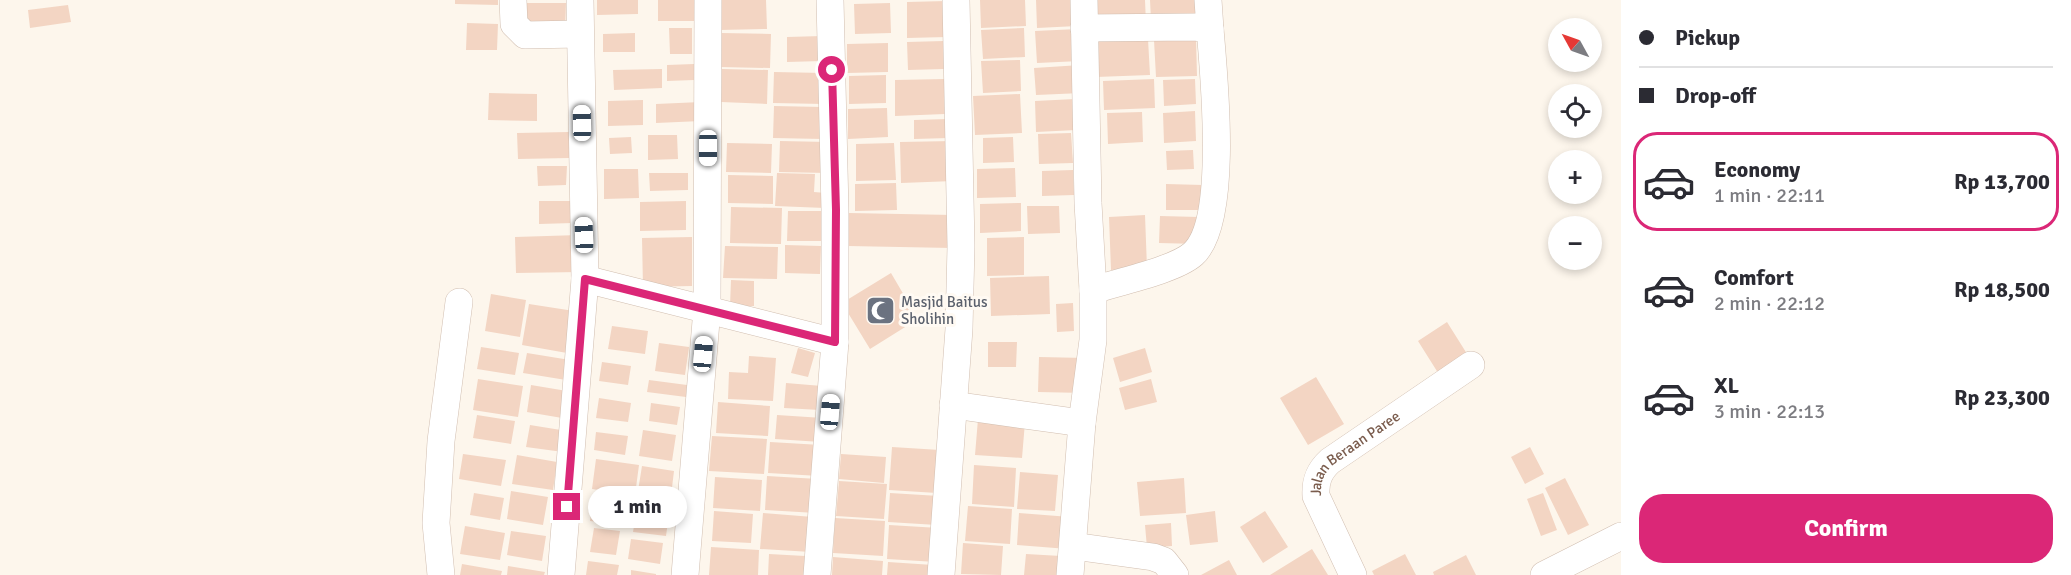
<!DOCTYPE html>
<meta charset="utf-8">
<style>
body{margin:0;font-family:Signika,sans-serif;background:#f2f2f3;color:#2b2b33;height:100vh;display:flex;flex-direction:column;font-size:22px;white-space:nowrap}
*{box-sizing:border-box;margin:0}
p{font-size:20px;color:#7c7c81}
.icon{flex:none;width:33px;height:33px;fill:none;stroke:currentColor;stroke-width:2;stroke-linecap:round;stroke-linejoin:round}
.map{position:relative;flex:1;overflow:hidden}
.details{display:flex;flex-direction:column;background:#fff;width:450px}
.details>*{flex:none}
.top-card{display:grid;align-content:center;height:132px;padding:0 18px;background:#fff}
.needle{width:39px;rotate:310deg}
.buttons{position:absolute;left:1548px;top:18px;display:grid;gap:12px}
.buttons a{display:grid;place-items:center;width:54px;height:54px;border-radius:50%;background:#fff;box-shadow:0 3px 9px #0003;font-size:30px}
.end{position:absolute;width:27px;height:27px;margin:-14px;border:8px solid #db2777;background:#fff;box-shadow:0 0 0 3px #fff}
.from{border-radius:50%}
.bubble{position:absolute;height:42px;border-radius:21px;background:#fff;box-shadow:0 3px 9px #0003;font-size:20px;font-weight:700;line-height:42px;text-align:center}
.car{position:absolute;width:18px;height:36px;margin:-18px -9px;border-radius:8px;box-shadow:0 0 4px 2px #0007;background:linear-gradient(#fff 24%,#345 0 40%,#fff 0 76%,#345 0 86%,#fff 0)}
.top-card b{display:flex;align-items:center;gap:21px;height:57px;font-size:22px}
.top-card b+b{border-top:2px solid #e1e1e2}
.top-card i{width:15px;height:15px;background:#2b2b33}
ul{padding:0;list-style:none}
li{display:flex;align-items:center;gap:18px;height:99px;margin:0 12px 9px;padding:0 6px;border:3px solid transparent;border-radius:24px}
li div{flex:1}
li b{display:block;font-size:22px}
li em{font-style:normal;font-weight:700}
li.active{border-color:#db2777}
li>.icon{width:54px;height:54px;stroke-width:1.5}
.primary-button{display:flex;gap:12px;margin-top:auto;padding:12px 18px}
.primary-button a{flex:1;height:69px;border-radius:24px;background:#db2777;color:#fff;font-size:24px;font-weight:700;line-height:69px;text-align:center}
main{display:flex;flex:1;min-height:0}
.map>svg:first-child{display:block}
.building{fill:#f3d5c3}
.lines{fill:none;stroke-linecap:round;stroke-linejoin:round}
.minor-casing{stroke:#d1beb0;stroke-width:28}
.minor{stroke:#fff;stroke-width:27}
.route{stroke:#db2777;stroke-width:8}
.labels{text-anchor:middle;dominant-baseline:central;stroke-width:6;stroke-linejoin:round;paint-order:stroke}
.worship-label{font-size:15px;fill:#5b616d;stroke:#fffaf3;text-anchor:start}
.street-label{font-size:15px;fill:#7a5c4d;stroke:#fffaf3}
</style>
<main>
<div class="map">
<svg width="1621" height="575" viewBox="0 0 1621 575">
<rect width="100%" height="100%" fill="#fdf6ec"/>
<path class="building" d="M 455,0 L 498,0 L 498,5 L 455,4 Z
M 597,0 L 638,0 L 638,14 L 597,15 Z
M 658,0 L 694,0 L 694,21 L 658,21 Z
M 719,0 L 766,0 L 767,29 L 720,30 Z
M 980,0 L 1025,0 L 1026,26 L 981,28 Z
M 1036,0 L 1076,0 L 1077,26 L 1037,28 Z
M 1097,0 L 1145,0 L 1146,24 L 1097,26 Z
M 1150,0 L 1197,0 L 1198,18 L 1151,20 Z
M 947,1 L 947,37 L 907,38 L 907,2 Z
M 527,3 L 566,3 L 565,32 L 527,32 Z
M 890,3 L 891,33 L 855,34 L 854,4 Z
M 68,5 L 71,22 L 30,28 L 28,10 Z
M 467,23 L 498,24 L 497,50 L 466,50 Z
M 669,28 L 692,28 L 692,54 L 670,54 Z
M 1024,28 L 1025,57 L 983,59 L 981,30 Z
M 1078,29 L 1080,61 L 1037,63 L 1035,31 Z
M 635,33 L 635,52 L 603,52 L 603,34 Z
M 721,33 L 771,34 L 770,68 L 720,67 Z
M 822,36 L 822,61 L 787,62 L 787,37 Z
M 1196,38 L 1197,76 L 1156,77 L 1154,40 Z
M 1148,39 L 1150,75 L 1096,77 L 1094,41 Z
M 944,41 L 944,69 L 908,70 L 907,42 Z
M 888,43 L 888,72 L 847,73 L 847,44 Z
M 1020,60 L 1021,91 L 983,93 L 981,61 Z
M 694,64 L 694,80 L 667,81 L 667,65 Z
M 1081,65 L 1082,93 L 1036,95 L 1034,68 Z
M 662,69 L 662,88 L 614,90 L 613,70 Z
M 722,69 L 768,70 L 767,104 L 721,102 Z
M 774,72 L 824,73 L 824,104 L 773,103 Z
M 886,75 L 886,103 L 849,104 L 849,76 Z
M 945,79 L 945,114 L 895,116 L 895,80 Z
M 1154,79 L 1155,108 L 1104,110 L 1103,81 Z
M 1195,79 L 1196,104 L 1164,106 L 1163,80 Z
M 489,93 L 537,94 L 537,121 L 488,120 Z
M 1020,94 L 1022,133 L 975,135 L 973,96 Z
M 1075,99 L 1076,130 L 1036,132 L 1035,101 Z
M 643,100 L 643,125 L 608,126 L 608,101 Z
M 701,102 L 701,121 L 656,123 L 656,104 Z
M 774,106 L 823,107 L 823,139 L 773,138 Z
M 887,108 L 888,137 L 848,139 L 848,109 Z
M 1195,111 L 1196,141 L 1164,143 L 1163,113 Z
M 1142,112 L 1143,142 L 1108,144 L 1107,113 Z
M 948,119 L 949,138 L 914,139 L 914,120 Z
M 569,132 L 569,158 L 518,159 L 517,133 Z
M 1071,133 L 1073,163 L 1039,164 L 1038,134 Z
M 648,135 L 677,135 L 678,159 L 648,160 Z
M 631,137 L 632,153 L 610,154 L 609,138 Z
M 1013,137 L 1014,162 L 983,163 L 983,138 Z
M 780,141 L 828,142 L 827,173 L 779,172 Z
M 953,141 L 954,181 L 901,183 L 900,142 Z
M 727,143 L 772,144 L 771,173 L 726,172 Z
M 894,143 L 896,180 L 856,181 L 856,144 Z
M 1193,150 L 1194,169 L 1167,170 L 1166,151 Z
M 537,166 L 567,166 L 566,185 L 538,186 Z
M 1015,168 L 1016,197 L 977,198 L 977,169 Z
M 604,169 L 638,169 L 639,198 L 604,199 Z
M 1073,170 L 1074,195 L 1042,196 L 1042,171 Z
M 649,173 L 688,173 L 688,190 L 650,191 Z
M 777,173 L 815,174 L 814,192 L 826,193 L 825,208 L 775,206 Z
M 728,175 L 773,176 L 773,204 L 728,203 Z
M 896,183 L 897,210 L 855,211 L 855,184 Z
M 1166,184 L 1203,185 L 1202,210 L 1166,210 Z
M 539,201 L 573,201 L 573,223 L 539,224 Z
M 686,201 L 686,230 L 640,231 L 640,202 Z
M 1021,203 L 1021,231 L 980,233 L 980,204 Z
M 1027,206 L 1059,206 L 1060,233 L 1028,234 Z
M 731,207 L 782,208 L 781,244 L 730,243 Z
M 788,211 L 823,211 L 822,241 L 787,241 Z
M 849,213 L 953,215 L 952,248 L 848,246 Z
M 1145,215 L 1147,268 L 1111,270 L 1109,217 Z
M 1160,216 L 1199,217 L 1198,244 L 1159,243 Z
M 579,235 L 580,272 L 516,273 L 515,237 Z
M 692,237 L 692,286 L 643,287 L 642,238 Z
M 1024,237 L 1024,275 L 987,276 L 987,238 Z
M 785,245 L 821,246 L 820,274 L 785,273 Z
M 725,246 L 778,247 L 777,279 L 723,278 Z
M 891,273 L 918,319 L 870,349 L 842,303 Z
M 1049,276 L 1050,314 L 991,316 L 990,278 Z
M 731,280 L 754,281 L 754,306 L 730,306 Z
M 491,294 L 526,300 L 520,337 L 485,331 Z
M 1073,303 L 1074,331 L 1057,332 L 1056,304 Z
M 529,304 L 574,311 L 567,353 L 522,345 Z
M 1447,322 L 1469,357 L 1440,376 L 1418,341 Z
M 612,326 L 648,331 L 645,354 L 608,349 Z
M 988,342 L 1017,342 L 1016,367 L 988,367 Z
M 659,343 L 689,347 L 685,375 L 655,371 Z
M 481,347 L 519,353 L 515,375 L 477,369 Z
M 798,348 L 815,353 L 808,377 L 791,373 Z
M 1145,348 L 1152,372 L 1120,382 L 1113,358 Z
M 527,353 L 570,360 L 566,380 L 523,373 Z
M 749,356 L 776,358 L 773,401 L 728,399 L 729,372 L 748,373 Z
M 1039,357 L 1086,358 L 1085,393 L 1038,392 Z
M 602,362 L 631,366 L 628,385 L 599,381 Z
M 1316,377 L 1344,424 L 1308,445 L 1280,398 Z
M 478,379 L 523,386 L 518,417 L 473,410 Z
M 1151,379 L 1157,402 L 1125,410 L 1119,388 Z
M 649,380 L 687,385 L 686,397 L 647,392 Z
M 786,383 L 822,386 L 820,410 L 784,408 Z
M 531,385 L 573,392 L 568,419 L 527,412 Z
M 599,398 L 631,403 L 628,422 L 596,418 Z
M 718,402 L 770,406 L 768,436 L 716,433 Z
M 651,403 L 680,407 L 677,425 L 649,421 Z
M 477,415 L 515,421 L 511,444 L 473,438 Z
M 777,415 L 823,418 L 821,442 L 775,439 Z
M 978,419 L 1025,422 L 1022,458 L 975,455 Z
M 530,425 L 567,431 L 563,452 L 526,447 Z
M 643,430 L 676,435 L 672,461 L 639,456 Z
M 596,432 L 628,436 L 625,455 L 594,450 Z
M 712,436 L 767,439 L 764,474 L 709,471 Z
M 770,442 L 821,445 L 819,476 L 768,473 Z
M 892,447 L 940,450 L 937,493 L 889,490 Z
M 1530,447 L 1544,474 L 1525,484 L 1511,457 Z
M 463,454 L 506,460 L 501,486 L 459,479 Z
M 841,454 L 886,457 L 884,483 L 839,479 Z
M 517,455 L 557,462 L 553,490 L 512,484 Z
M 596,459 L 639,465 L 635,495 L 592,489 Z
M 974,465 L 1016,468 L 1014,507 L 972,504 Z
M 642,466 L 674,471 L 671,496 L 638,491 Z
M 1020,472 L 1058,475 L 1055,511 L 1017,509 Z
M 767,476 L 818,479 L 816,513 L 765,510 Z
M 715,477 L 762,480 L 760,511 L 713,508 Z
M 1184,478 L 1186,513 L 1140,516 L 1137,482 Z
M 1565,478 L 1589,525 L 1568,535 L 1545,488 Z
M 839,481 L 887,484 L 884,519 L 836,516 Z
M 511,491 L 548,497 L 543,525 L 507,519 Z
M 474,493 L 504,498 L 500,520 L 470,515 Z
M 890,493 L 939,496 L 937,525 L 888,522 Z
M 1543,493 L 1557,530 L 1541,536 L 1527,499 Z
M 593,500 L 627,505 L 624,525 L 590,521 Z
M 638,502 L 670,507 L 666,536 L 633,532 Z
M 968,506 L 1012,509 L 1010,544 L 965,541 Z
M 714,511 L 753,514 L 751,543 L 712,541 Z
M 1215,511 L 1218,542 L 1190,545 L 1186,515 Z
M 1265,511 L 1288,547 L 1263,563 L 1240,527 Z
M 763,513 L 813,517 L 811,552 L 760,549 Z
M 1019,513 L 1070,517 L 1068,549 L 1017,545 Z
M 835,518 L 885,521 L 883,556 L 833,553 Z
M 1171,523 L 1172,546 L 1147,548 L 1145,525 Z
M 889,525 L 939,528 L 936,562 L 887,559 Z
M 465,526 L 505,533 L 500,560 L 460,554 Z
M 594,528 L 620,531 L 616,555 L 590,552 Z
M 511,531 L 546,536 L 542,561 L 507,555 Z
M 631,539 L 663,543 L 660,564 L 628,559 Z
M 963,543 L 1003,546 L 1001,575 L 961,574 Z
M 711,547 L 759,550 L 758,575 L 709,575 Z
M 1312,549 L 1328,575 L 1270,575 Z
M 769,554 L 805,556 L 804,575 L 768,575 Z
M 1026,554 L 1061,556 L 1059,575 L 1024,575 Z
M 1405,554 L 1416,575 L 1374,575 L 1372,571 Z
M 1466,555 L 1476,575 L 1434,575 L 1433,572 Z
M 833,557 L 883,561 L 882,575 L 832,575 Z
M 1229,560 L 1237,575 L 1201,575 Z
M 588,561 L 619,565 L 617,575 L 586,575 Z
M 888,562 L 933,565 L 933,575 L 887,575 Z
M 462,564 L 502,571 L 501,575 L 460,575 Z
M 508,566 L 545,572 L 544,575 L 507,575 Z
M 631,570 L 656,574 L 656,575 L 631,575 Z"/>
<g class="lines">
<defs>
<g id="minor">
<path d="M 513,0 L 514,24 L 525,35 L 580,34"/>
<path d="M 1084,28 L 1195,27 L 1210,29 L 1208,0"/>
<path d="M 585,279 L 835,342"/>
<path d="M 1093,290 C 1118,282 1175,270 1193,254 C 1229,222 1214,76 1210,29"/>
<path d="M 953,405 L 1082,423"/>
<path d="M 1073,546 L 1153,557 L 1164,561 L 1175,575"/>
<path d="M 441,575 L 436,523 L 441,441 L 459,302"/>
<path d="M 561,575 L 585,279 L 580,0"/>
<path d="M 685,575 L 707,309 L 708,0"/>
<path d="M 817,575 L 835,342 L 835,210 L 830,0"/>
<path d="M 941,575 L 959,329 L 961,246 L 956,0"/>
<path d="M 1070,575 L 1082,423 L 1093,340 L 1093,290 L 1088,203 L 1084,0"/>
<path id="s1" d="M 1353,575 L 1316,496 C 1315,481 1319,471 1330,461 L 1471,365"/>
<path d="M 1544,575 L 1621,536"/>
</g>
</defs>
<use href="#minor" class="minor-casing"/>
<use href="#minor" class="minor"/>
</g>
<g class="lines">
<path class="route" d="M 567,507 L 585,279 L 835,342 L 836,210 L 832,70"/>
</g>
<defs>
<symbol id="mosque-square" viewBox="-11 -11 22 22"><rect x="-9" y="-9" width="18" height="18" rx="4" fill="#6b7280" stroke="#fffaf3"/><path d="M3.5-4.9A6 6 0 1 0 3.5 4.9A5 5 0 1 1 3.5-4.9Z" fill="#fff"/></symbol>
</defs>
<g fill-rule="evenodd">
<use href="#mosque-square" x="864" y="294" width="33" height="33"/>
</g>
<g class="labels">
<g class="worship-label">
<text x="901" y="302">Masjid Baitus<tspan x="901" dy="17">Sholihin</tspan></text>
</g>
<g class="street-label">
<text stroke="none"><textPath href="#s1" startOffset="148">Jalan Beraan Paree</textPath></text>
</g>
</g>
</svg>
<div class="buttons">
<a><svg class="needle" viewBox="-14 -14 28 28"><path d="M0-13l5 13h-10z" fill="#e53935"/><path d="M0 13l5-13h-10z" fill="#7c7c81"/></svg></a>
<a><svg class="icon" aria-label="locate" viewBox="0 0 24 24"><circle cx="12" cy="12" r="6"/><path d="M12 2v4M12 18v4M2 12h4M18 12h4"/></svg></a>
<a>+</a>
<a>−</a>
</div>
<i class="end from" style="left:832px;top:70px"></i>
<i class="end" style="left:567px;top:507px"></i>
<div class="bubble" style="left:588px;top:486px;width:99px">1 min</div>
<i class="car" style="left:582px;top:123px;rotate:359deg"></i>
<i class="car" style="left:708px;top:148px;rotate:180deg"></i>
<i class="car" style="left:584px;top:235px;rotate:358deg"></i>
<i class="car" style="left:703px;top:354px;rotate:5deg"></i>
<i class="car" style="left:830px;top:412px;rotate:5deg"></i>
</div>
<section class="details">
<div class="top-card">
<b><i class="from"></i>Pickup</b>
<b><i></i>Drop-off</b>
</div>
<ul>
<li class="active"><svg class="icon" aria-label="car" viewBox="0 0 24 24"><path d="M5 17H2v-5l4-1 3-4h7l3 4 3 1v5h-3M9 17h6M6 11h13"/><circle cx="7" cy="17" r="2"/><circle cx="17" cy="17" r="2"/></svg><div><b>Economy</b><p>1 min · 22:11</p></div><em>Rp 13,700</em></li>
<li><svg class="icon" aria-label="car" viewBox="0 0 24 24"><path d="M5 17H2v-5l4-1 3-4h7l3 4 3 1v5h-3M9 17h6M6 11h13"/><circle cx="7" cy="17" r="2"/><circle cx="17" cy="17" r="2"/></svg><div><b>Comfort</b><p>2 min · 22:12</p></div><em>Rp 18,500</em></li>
<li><svg class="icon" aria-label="car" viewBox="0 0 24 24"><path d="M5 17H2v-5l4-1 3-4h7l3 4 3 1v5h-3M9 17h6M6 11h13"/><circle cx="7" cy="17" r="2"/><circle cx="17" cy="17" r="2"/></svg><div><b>XL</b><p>3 min · 22:13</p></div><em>Rp 23,300</em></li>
</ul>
<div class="primary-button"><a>Confirm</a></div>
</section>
</main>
